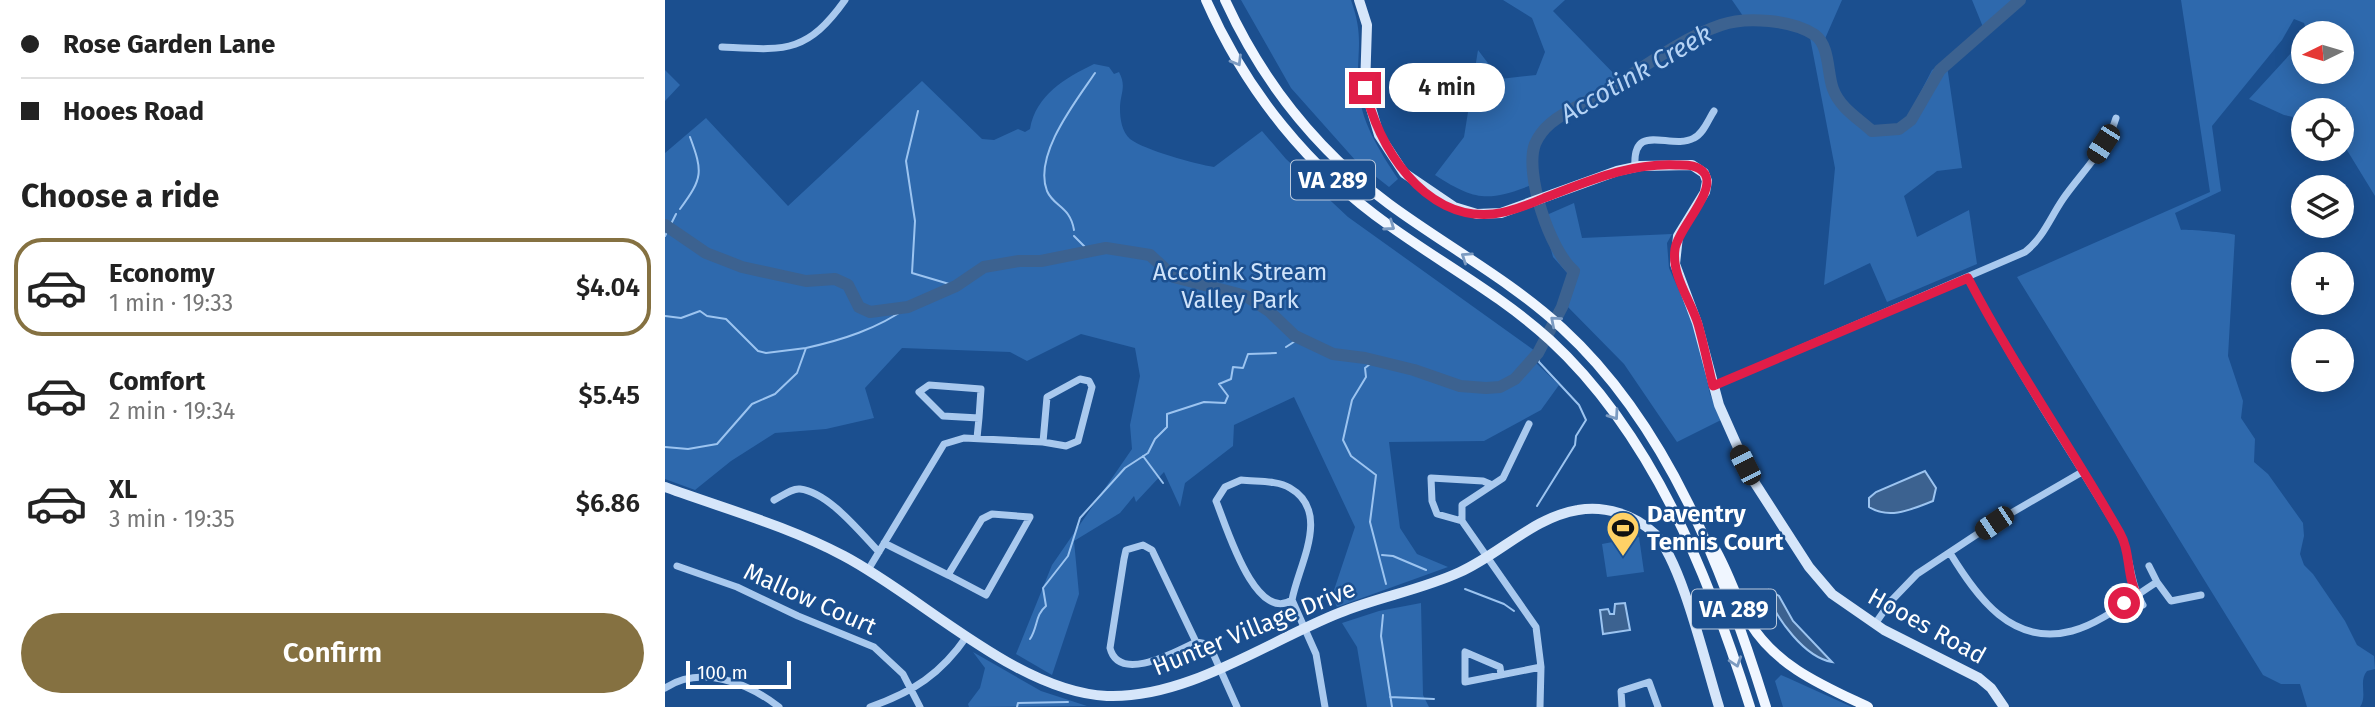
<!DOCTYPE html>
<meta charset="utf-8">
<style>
body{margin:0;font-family:"Fira Sans",sans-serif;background:#f6f6f6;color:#222;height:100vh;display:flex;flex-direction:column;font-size:26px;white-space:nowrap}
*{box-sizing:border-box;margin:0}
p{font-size:23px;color:#767676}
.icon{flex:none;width:38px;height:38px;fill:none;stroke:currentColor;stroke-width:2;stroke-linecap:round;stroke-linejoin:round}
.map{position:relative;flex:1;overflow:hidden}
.sheet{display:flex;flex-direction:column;background:#fff;width:665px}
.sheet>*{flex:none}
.top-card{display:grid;align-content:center;height:154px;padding:0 21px;background:#fff}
.needle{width:46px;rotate:265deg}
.fabs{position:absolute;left:1626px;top:21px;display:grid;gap:14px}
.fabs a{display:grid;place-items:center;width:63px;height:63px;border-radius:50%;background:#fff;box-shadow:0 4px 18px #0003;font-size:35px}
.scale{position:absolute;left:21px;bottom:18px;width:105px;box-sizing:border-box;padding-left:7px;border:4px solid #fff;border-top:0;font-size:19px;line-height:24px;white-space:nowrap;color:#fff;-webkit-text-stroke:5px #1b4f8f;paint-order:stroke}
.end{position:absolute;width:32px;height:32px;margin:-16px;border:9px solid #e11d48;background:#fff;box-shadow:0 0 0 4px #fff}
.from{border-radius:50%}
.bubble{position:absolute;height:49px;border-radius:24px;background:#fff;box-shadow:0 4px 18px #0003;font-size:23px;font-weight:600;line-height:49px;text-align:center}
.car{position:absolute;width:21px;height:42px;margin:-21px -10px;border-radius:9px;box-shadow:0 0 5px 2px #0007;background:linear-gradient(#222 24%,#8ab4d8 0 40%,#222 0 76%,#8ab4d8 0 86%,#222 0)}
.top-card b{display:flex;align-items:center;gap:24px;height:66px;font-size:26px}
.top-card b+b{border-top:2px solid #e0e0e0}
.top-card i{width:18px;height:18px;background:#222}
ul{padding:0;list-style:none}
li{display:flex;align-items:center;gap:21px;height:98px;margin:0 14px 10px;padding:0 7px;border:4px solid transparent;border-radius:28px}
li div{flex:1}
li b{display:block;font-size:26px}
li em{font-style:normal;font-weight:600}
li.selected{border-color:#857141}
li>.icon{width:63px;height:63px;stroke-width:1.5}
h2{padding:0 21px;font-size:32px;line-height:84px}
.button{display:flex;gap:14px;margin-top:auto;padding:14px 21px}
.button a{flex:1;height:80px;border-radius:42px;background:#857141;color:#fff;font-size:28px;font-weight:600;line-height:80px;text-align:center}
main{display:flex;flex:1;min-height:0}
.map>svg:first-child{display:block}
.green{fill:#2e69ad}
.water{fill:#3c6290;stroke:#9cc4f0;stroke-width:2}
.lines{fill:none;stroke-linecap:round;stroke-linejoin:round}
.stream{stroke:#9cc4f0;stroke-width:2}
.river{stroke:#3c6290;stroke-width:12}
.street{stroke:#a9c9ee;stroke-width:7}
.secondary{stroke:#d6e6fa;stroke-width:10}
.primary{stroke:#f0f6ff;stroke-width:10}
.oneway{stroke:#7b9ac1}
.route{stroke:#e11d48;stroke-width:9}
.labels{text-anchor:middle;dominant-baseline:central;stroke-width:5;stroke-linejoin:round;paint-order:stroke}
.shield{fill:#1b4f8f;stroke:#bbcadd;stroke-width:2}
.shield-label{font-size:23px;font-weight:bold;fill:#fff}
.park-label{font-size:24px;fill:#cfe3fa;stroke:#1b4f8f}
.poi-label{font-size:24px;font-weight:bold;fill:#fff;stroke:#1b4f8f;text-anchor:start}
.street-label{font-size:24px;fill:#fff;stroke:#1b4f8f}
.water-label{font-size:26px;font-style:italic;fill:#b5d3f5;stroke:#1b4f8f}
</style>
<main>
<section class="sheet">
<div class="top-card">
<b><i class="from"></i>Rose Garden Lane</b>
<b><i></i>Hooes Road</b>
</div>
<h2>Choose a ride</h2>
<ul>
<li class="selected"><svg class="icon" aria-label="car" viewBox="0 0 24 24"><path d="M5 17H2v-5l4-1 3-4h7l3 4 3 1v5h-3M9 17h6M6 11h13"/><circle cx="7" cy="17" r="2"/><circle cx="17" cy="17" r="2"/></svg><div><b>Economy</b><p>1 min · 19:33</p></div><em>$4.04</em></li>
<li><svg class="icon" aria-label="car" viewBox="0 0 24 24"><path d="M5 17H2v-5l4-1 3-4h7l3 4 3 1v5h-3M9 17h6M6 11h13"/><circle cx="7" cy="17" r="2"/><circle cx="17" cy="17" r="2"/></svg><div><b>Comfort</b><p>2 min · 19:34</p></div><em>$5.45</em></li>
<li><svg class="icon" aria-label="car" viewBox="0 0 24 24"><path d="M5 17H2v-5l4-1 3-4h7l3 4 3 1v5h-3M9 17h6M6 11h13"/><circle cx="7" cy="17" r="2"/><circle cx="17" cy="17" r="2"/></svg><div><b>XL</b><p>3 min · 19:35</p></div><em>$6.86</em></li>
</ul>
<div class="button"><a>Confirm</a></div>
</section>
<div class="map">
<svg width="1710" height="707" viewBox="0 0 1710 707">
<rect width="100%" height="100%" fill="#1b4f8f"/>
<path class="green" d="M 576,0 L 686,0 C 699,37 692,49 693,85 C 695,121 714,150 733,179 L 724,187 L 691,161 L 626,88 Z
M 838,0 L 900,0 L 888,11 L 954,79 L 881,123 L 866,144 L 872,183 C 825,201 813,203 770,175 L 799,137 L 813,50 L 835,79 L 871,75 L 880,52 L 867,18 Z
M 1067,0 L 1177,0 L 1159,41 L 1173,99 L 1213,130 L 1239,124 L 1267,70 L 1281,59 L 1297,168 L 1272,171 L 1239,196 L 1252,237 L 1304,210 L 1312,264 L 1222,302 L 1205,263 L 1159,285 L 1170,168 L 1143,27 L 1078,16 Z
M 1307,0 L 1349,0 L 1318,27 Z
M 1516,0 L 1710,0 L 1710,196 L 1677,142 L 1676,110 L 1638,110 L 1638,119 L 1619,115 L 1584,99 L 1638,40 L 1638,72 L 1676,72 L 1676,33 L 1642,33 L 1639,23 L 1629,19 L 1617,40 L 1547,126 L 1556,191 L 1510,213 L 1516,230 C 1520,229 1567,233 1570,235 L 1563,356 L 1578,401 L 1576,418 L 1590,439 L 1589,462 L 1603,474 L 1638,523 L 1639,536 L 1635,554 L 1639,565 L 1648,574 L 1680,621 L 1692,645 L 1709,656 L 1710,669 L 1702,671 C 1693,682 1703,695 1695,707 L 1642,707 L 1635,684 L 1616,684 L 1598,675 L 1352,277 L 1545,192 Z
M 429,64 L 444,67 L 449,74 L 454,72 C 462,87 455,93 455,109 C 455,119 457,132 465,139 C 479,150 531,164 549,167 L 597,131 L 621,159 L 683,217 L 870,351 L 866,358 L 894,385 L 876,410 L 819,441 L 724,442 L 735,528 L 752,554 L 783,567 L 672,607 L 667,596 L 690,527 L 629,397 L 569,425 L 568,446 L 520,483 L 515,507 L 499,472 L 471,502 L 469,496 L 455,513 L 409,541 L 414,594 L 387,675 L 351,654 L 387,565 L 467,449 L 465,425 L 475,376 L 470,348 L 416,334 L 362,361 L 345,352 L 237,348 L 200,388 L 209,418 L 161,429 L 110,433 L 66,461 L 30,490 L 0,479 L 0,153 L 41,118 L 123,206 L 257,81 L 317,139 L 329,140 L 353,129 L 360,132 L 365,129 C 371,95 400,78 429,64 Z
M 0,70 L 15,85 L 0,101 Z
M 909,203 L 917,238 L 1007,234 L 1002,243 L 1004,268 L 1030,326 L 1045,394 L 1056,420 L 1012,442 L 959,364 L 898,302 L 911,283 L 888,257 L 877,217 Z
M 974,537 L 979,572 L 942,577 L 937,544 Z
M 756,603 L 758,695 L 764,707 L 702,707 L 692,647 L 677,623 L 714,611 Z
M 308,652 L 376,691 L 422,706 L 304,707 L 303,704 L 315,688 L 320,668 Z
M 1116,675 L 1123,678 L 1187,707 L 1118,707 L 1110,681 Z"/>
<path class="water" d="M 1260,471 L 1271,488 L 1268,501 C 1247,509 1225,520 1204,507 L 1204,498 L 1211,492 Z
M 1104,590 L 1114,596 L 1128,621 L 1167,662 C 1139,657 1112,619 1102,594 Z
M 960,603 L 965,630 L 938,634 L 935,610 L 943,609 L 945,614 L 949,614 L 950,604 Z"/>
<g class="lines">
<path class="stream" d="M 253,111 L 241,161 L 250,221 L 247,273 L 291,286
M 15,209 C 38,178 38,172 25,137
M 409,230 C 405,206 389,207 382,191 C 368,155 411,101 430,73
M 0,236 L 11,214
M 409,236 L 422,249
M 0,316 L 16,318 L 35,311 L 42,316 L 61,319 L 93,351 L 101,353 L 141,348
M 621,347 L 635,338
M 709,361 L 700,368 L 701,377 L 687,400 L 678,440 L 686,456 L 711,475 L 705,522 L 721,584
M 0,447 L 23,449 L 52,444 L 87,404 L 110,394 L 132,373 L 141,348 C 177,340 212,329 243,307
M 478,456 L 498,483
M 872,506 L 910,445 L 911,436 L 921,420 L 914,405 L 874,362 L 873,353
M 717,555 L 728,556 L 761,570
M 800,589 L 839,604 L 849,611
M 718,615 L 716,636 L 727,707
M 365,639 C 373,627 370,615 381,606 L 378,588 L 403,556 L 415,518 L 460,468 L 483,453 L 490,439 L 502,427 L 502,414 L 539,402 L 560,403 L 563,396 L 554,384 L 566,379 L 568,367 L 578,368 L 583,354 L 611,353
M 725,697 L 769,699
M 352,707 L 353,703 L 403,702"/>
<path class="river" d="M 0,225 L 41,253 L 77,267 L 141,281 L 170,279 L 183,285 L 194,307 L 205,312 L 243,307 L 291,286 L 319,267 L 354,261 L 376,261 L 441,248 L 485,255 L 509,277 L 581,296 L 604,311 L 630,336 L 668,354 L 700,358 L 749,370 L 795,386 L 821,388 L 835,387 L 850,379 L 873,353 L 897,307 L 909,271 C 885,251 859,173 870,144 C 873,137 880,128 886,123 C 903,109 923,102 941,91 C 978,68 1015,39 1056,25 C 1081,16 1128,20 1150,35 C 1165,46 1162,73 1168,89 C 1175,108 1193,118 1207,131 L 1234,129 L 1246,120 L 1275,70 L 1355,0"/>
<path class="street" d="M 57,47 C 118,50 141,55 180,0
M 970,167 C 967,120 1006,151 1029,138 C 1039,133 1043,120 1049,111
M 1303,278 C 1348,365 1403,446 1453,530 C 1467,554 1463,581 1478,605
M 415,379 L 424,381 L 427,387 L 413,441 L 401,446 L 378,442 L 382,397 Z
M 264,385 L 316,389 L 314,418 L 278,416 L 254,392 Z
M 1048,386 L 1360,252 C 1378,238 1385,218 1398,199 C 1416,173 1442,149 1451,118
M 312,438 L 314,418
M 576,480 C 591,482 612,480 625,488 C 667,512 633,566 627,600 C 590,624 561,525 551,501 L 560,487 Z
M 825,484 L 818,481 L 766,478 L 767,501 L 772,514 L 797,521 L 871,627 L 876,667 L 875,707
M 109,500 C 117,496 127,488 135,489 C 163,492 195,532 214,552
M 327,514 L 365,517 L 321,595 L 283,575 L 317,519 Z
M 797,521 L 797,505 L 838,478 L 864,424
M 219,543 L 283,575
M 478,545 L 487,550 L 531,642 C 512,651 454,684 445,648 L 459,559 L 461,550 Z
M 1285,553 C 1312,597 1347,647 1407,631 C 1437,623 1466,598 1492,582 L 1484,566
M 12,566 L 72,587 L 133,616 L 209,647 L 238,674 L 255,707
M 203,570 L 279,444 L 299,438 L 378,442
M 1492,582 L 1506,601 L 1536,595
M 627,600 L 651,654 L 660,707
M 1210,624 L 1226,601 L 1252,574 L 1329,523 L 1417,472
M 531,642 L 542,644 L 547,651 L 572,707
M 836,675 L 835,667 L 800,652 L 800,682 L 876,667
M 0,688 C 36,665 82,682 114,707
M 205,707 C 248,692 276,674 302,636
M 957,707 L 956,691 L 984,682 L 993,707"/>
<path class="secondary" d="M 694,0 L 702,25 L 700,88 L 714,135 L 739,173 L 789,207 L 812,214 L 836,213 L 952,171 L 975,166 L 1027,165 L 1039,173 L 1042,181 L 1040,192 L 1013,236 L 1010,264 L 1032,323 L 1054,405 L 1086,477 L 1144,567 L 1167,594 L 1219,630 L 1314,678 L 1326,688 L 1339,707
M 0,487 C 60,509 123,526 179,556 C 257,597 352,692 442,696 C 522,699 601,642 674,613 C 713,597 756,590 795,572 C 835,554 869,517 913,510 C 940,505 970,515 990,534 C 1017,562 1041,666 1054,707"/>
<path class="primary" d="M 541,0 C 581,91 644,169 725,226 C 778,264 837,296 885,340 C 988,435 1044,576 1085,707
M 560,0 C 597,81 653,151 724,204 C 781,246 845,280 897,328 C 1004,426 1059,572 1101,707
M 1047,544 C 1063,569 1070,598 1085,623 C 1112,667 1159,686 1203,707"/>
</g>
<defs><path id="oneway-chevron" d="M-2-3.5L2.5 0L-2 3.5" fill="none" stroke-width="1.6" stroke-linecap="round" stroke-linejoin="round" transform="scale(1.75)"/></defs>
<g class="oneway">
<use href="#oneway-chevron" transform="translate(572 61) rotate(59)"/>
<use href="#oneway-chevron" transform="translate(725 226) rotate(35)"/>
<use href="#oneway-chevron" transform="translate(801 257) rotate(-146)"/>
<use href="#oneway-chevron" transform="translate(890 321) rotate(-139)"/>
<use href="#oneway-chevron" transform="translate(949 415) rotate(55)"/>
<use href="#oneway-chevron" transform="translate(1071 662) rotate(72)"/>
</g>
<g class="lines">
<path class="route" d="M 700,88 C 712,146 759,221 828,214 C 846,212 863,205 879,198 C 922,182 963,163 1011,165 C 1021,165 1033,164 1040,174 C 1051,192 1013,229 1010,249 C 1006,275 1026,301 1033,324 C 1039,345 1043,366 1048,386 L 1303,278 C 1349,366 1406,447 1455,533 C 1466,552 1461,575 1472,595 L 1459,603"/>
</g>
<defs>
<symbol id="stadium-pin" viewBox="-11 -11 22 30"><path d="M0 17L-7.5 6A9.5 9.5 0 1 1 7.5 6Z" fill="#ffd166" stroke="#1b4f8f"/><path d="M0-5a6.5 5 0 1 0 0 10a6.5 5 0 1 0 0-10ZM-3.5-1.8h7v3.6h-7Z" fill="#111"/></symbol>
</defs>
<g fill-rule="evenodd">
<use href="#stadium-pin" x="939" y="509" width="38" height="52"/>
</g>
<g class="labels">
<g class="shield">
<rect x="626" y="160.5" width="84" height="39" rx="5"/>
<rect x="1027" y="589.5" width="84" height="39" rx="5"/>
</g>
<g class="shield-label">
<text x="668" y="180">VA 289</text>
<text x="1069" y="609">VA 289</text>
</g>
<g class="park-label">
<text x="575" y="272">Accotink Stream<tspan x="575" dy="28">Valley Park</tspan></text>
</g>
<g class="poi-label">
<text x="982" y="514">Daventry<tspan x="982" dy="28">Tennis Court</tspan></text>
</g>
<g class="street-label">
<text transform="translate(145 599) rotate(24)">Mallow Court</text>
<text transform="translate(1262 626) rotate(29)">Hooes Road</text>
<text transform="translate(589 628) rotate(-22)">Hunter Village Drive</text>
</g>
<g class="water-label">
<text transform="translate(971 74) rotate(-30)">Accotink Creek</text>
</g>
</g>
</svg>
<div class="fabs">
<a><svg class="needle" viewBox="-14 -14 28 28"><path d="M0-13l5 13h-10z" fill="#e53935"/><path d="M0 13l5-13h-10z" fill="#767676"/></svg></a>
<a><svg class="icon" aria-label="locate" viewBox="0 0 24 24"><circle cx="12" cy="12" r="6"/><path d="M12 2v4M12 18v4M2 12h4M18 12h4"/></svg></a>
<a><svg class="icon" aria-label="layers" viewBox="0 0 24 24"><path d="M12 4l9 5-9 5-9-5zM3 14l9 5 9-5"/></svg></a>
<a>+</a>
<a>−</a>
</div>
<div class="scale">100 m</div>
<i class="end from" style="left:1459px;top:603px"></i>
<i class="end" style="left:700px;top:88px"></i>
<div class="bubble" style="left:724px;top:63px;width:116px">4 min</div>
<i class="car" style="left:1438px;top:144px;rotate:213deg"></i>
<i class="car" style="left:1080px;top:465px;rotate:333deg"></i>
<i class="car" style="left:1329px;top:523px;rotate:236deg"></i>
</div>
</main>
